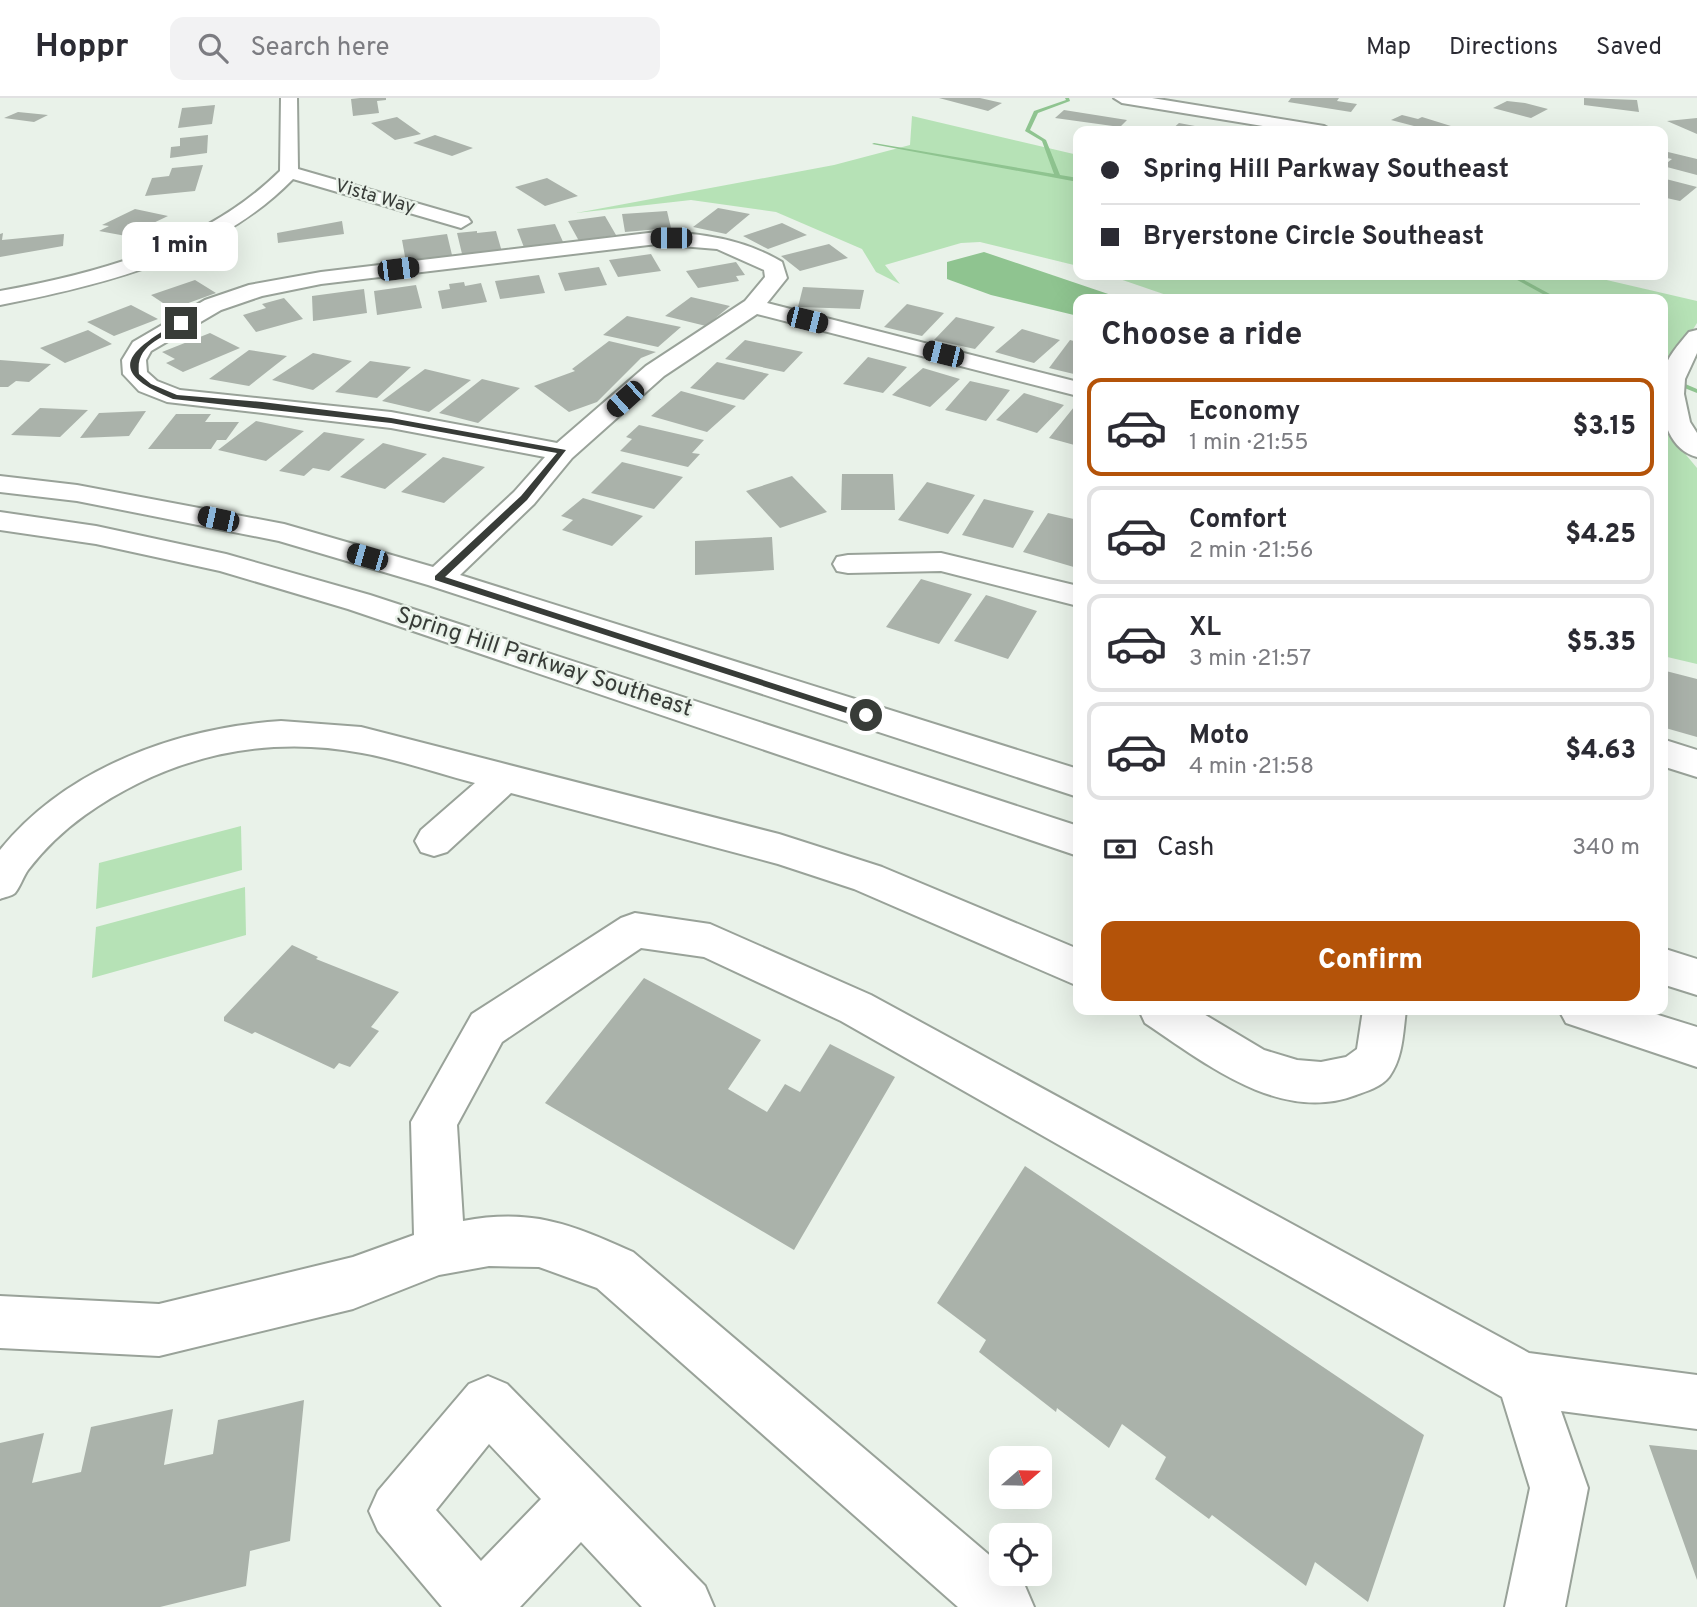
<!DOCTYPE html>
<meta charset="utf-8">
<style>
body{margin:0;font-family:Overpass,sans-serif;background:#f2f2f3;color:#2b2b33;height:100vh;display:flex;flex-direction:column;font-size:26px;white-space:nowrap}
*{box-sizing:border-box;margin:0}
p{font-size:23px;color:#7c7c81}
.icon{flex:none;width:38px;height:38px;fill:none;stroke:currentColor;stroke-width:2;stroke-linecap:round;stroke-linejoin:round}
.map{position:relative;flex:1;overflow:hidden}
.drawer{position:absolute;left:1073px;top:196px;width:595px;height:721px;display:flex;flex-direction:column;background:#fff;border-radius:14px;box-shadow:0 7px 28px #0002}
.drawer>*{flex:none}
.guide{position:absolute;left:1073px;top:28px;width:595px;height:154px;border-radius:14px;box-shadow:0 7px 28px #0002;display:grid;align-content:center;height:154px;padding:0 28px;background:#fff}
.needle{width:46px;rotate:70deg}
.tools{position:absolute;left:989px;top:1348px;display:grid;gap:14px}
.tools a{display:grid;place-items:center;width:63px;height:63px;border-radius:14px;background:#fff;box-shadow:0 7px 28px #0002;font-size:35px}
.end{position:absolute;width:32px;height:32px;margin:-16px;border:9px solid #383c38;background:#fff;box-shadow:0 0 0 4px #fff}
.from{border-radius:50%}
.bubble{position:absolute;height:49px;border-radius:14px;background:#fff;box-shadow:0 7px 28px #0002;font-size:23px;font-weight:800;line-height:49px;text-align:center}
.car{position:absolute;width:21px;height:42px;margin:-21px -10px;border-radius:9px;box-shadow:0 0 5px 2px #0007;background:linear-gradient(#222 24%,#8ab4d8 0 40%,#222 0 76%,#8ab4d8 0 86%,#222 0)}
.guide b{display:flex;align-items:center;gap:24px;height:66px;font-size:26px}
.guide b+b{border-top:2px solid #e1e1e2}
.guide i{width:18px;height:18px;background:#2b2b33}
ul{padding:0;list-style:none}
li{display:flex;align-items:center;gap:21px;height:98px;margin:0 14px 10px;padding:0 14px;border:4px solid #e1e1e2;border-radius:14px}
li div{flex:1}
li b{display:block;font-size:26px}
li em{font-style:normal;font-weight:800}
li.on{border-color:#b45309}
li>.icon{width:63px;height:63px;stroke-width:1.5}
h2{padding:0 28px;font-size:32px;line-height:84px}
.pay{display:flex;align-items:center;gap:18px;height:77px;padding:0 28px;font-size:26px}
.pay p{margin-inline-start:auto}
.primary-button{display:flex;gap:14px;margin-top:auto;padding:14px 28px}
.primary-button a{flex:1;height:80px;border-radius:14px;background:#b45309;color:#fff;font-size:28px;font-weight:800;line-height:80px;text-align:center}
header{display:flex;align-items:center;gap:42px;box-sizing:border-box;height:98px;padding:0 35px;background:#fff;border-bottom:2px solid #e1e1e2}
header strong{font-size:33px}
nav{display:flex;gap:38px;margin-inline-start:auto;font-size:24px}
.search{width:490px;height:63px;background:#f2f2f3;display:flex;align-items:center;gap:18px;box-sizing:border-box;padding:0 24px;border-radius:14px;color:#7c7c81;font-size:26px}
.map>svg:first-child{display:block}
.green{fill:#b6e2b6}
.water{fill:#8fc490}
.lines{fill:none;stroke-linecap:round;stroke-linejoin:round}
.stream{fill:#8fc490;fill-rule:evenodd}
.building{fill:#aab2aa}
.minor-casing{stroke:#99a299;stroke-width:4}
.minor{fill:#fff;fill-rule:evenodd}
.route{fill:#383c38}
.labels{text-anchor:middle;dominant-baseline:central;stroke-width:5;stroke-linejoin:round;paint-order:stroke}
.far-street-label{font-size:19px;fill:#383c38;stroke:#e9f2e9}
.street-label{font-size:23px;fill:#383c38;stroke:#e9f2e9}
</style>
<header>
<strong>Hoppr</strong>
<div class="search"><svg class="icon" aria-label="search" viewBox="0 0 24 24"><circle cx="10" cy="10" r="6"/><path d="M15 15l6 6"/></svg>Search here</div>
<nav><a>Map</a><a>Directions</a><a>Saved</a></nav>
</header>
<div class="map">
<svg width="1697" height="1509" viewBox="0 0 1697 1509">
<rect width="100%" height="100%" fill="#e9f2e9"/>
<path class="green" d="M 912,18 L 1078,57 L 1078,168 L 980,144 L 961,145 L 885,167 L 900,186 L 876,174 L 862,151 L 776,114 L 691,102 L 576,115 L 834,67 L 910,47 Z
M 1108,177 L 1585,177 L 1697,203 L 1697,225 L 1669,270 L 1663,312 L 1662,201 L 1178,201 Z
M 1662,328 L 1697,370 L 1697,566 L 1663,558 Z
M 241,728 L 242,772 L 96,811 L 99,765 Z
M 245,789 L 246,837 L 92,880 L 96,829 Z"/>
<path class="water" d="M 984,154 L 1123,201 L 1078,201 L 1078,218 L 991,197 L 947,181 L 947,164 Z"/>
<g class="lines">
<path class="stream" d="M 1065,0 L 1069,0 L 1070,3 L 1038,15 L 1030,32 L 1046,42 L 1060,77 L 1078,80 L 1078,84 L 872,46 L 874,45 L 1054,76 L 1042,43 L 1025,33 L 1034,13 L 1066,2 Z
M 1508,177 L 1515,177 L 1559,201 L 1552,201 Z
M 1662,276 L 1697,291 L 1697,295 L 1662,281 Z"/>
</g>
<path class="building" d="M 360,0 L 386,0 L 386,2 L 377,3 L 379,15 L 353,18 L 351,1 Z
M 939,0 L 980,0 L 1002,5 L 988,13 Z
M 1291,0 L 1339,0 L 1337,3 L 1357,6 L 1351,14 L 1288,4 Z
M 1584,0 L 1637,2 L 1639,14 L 1584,7 Z
M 1507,3 L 1525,5 L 1548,11 L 1531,20 L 1493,10 Z
M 215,7 L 212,26 L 178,30 L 182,10 Z
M 1064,12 L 1127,22 L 1120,29 L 1055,20 Z
M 18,14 L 48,17 L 34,24 L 4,20 Z
M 1402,17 L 1418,21 L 1422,19 L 1467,33 L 1433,33 L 1391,22 Z
M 397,19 L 421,36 L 395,42 L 371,25 Z
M 1697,20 L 1697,36 L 1667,23 Z
M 1179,25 L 1216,32 L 1216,33 L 1170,33 Z
M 208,37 L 207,55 L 170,60 L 171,49 L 180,48 L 180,40 Z
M 435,37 L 473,50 L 452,58 L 413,45 Z
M 1668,54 L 1697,61 L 1697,77 L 1663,68 L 1672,61 L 1662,59 Z
M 203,67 L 195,93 L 145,98 L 152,80 L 169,78 L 172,70 Z
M 547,80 L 578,98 L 545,108 L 515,89 Z
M 1662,80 L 1697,89 L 1680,103 L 1662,99 Z
M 718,110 L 750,116 L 726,136 L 693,129 Z
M 135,111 L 168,118 L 126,138 L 99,133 L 109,128 L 102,127 Z
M 667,113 L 671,130 L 625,134 L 622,116 Z
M 605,118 L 616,137 L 579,143 L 568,123 Z
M 342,123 L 344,136 L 278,145 L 277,135 Z
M 782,125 L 807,137 L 768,151 L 743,138 Z
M 555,126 L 564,146 L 525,152 L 517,131 Z
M 477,133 L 477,135 L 496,133 L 502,154 L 463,160 L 457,135 Z
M 3,135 L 2,142 L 64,136 L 63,148 L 0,159 L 0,136 Z
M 447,136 L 452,157 L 406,164 L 402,142 Z
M 829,146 L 848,160 L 800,173 L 781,158 Z
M 651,156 L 661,173 L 618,179 L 609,162 Z
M 736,164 L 745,177 L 736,178 L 739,183 L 698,190 L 686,173 Z
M 599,169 L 607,187 L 565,193 L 558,175 Z
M 539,177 L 545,195 L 500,201 L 495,183 Z
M 195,182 L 216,195 L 172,211 L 151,197 Z
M 464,184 L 465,188 L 481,185 L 487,204 L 442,211 L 438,193 L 450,191 L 449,186 Z
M 416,187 L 422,210 L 377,217 L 374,193 Z
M 803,189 L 864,192 L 860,211 L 798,209 Z
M 364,191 L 367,215 L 313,223 L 312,198 Z
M 691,199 L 730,208 L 706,228 L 665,218 Z
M 284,200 L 303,221 L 256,234 L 243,217 L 266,210 L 262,206 Z
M 907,206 L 944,215 L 922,238 L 884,229 Z
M 131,207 L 158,221 L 114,238 L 87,224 Z
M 627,218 L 681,229 L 658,249 L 603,237 Z
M 956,219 L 995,229 L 975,251 L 934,242 Z
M 1022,231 L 1060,242 L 1034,265 L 995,254 Z
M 88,232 L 112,246 L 65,265 L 40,250 Z
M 210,235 L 240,250 L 183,274 L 166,265 L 175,261 L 162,254 Z
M 745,242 L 803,254 L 784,274 L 725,261 Z
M 1070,242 L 1078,244 L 1078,277 L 1049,270 Z
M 609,243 L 656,254 L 641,260 L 597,304 L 569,314 L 534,288 L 575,273 L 572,271 Z
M 249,252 L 287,258 L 249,288 L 209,281 Z
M 313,255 L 352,263 L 313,292 L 272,282 Z
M 868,259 L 907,269 L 883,295 L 843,286 Z
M 0,262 L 51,266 L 29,284 L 16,283 L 8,289 L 0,289 Z
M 370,263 L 411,269 L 377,300 L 335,294 Z
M 717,264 L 769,276 L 744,302 L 690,290 Z
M 923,270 L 960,281 L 930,309 L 892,297 Z
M 425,271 L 471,282 L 429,314 L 382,303 Z
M 482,281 L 520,290 L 478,325 L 439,315 Z
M 970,283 L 1010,292 L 986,323 L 945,312 Z
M 681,293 L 736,308 L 707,334 L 651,318 Z
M 1024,295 L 1064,307 L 1037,335 L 996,322 Z
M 1074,309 L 1078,310 L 1078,348 L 1049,340 Z
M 40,310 L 88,312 L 60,339 L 11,337 Z
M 146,313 L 129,338 L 80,340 L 99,315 Z
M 176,316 L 211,316 L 205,324 L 239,324 L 226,342 L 217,342 L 211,351 L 148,351 Z
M 256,323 L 304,333 L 266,363 L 218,352 Z
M 639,327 L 704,342 L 692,355 L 700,356 L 688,369 L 620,353 L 632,341 L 626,339 Z
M 324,334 L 365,341 L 329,373 L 313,370 L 304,378 L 279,373 Z
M 383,345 L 427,356 L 385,391 L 340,379 Z
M 443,359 L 485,369 L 444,405 L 401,394 Z
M 622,364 L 683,379 L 654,411 L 591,395 Z
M 842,376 L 893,376 L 895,412 L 841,412 Z
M 792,378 L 827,414 L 780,430 L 746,393 Z
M 927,384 L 975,397 L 948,436 L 898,422 Z
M 583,400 L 643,418 L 612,448 L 562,432 L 573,422 L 561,418 Z
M 984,401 L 1034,413 L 1013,450 L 962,437 Z
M 1048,415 L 1078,422 L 1077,470 L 1023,454 Z
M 772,439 L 774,472 L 695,477 L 695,443 Z
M 921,481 L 972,496 L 939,546 L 886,529 Z
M 986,497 L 1037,513 L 1008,561 L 954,543 Z
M 1662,572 L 1697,581 L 1697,639 L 1662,629 Z
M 292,847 L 318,859 L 316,861 L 399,894 L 371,929 L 379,933 L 350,969 L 339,965 L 334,971 L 255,934 L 252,936 L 224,923 L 224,919 Z
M 644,880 L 761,942 L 728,991 L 767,1014 L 785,986 L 800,994 L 830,946 L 895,979 L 794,1152 L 545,1005 Z
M 1025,1068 L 1424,1337 L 1368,1504 L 1315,1464 L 1306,1488 L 1212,1417 L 1209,1421 L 1155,1381 L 1166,1359 L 1122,1326 L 1109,1350 L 1057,1310 L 1056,1314 L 979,1254 L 986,1242 L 937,1205 Z
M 304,1302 L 290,1443 L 250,1453 L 246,1488 L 160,1509 L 0,1509 L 0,1345 L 44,1335 L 32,1385 L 81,1374 L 91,1329 L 173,1311 L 164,1367 L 213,1356 L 218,1322 Z
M 1649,1347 L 1697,1352 L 1697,1482 Z"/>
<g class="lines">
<defs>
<path id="minor" d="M 281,0 L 297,0 L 298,71 L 468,120 L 471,124 L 461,130 L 293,81 C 217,159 103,187 0,207 L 0,193 C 100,175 206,146 280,73 Z
M 1114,0 L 1152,0 L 1324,28 L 1333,33 L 1294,33 L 1122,5 Z
M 657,134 C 702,135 743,141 782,164 L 787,180 L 767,205 L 1078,284 L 1078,298 L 757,216 L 664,278 L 572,360 L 534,406 L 460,477 L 1078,671 L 1078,699 L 428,487 L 279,443 L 77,403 L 0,394 L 0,378 L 77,387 L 284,426 L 433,469 L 514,394 L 545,359 L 391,330 L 167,304 L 139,293 L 123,276 L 122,262 L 133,244 L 205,202 L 249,187 L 321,174 ZM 657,146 L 717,151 L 764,172 L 765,179 L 745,203 L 646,268 L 557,345 L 391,314 L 180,292 L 157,283 L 147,274 L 146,262 L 151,253 L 221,212 L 262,198 L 321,186 Z
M 1697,232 L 1697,255 L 1685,281 L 1684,296 L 1690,324 L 1697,335 L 1697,359 C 1664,351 1657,304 1663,276 C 1666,260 1679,246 1689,234 Z
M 0,414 L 96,428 L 226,456 L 370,497 L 1078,728 L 1078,758 L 348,511 L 220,473 L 96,446 L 0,432 Z
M 941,455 L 1078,488 L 1078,508 L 941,473 L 848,475 L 837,473 L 833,466 L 837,459 L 848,457 Z
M 281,623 L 361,629 L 779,736 L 882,769 L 1078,851 L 1078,888 L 854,791 L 778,766 L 511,695 L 447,754 L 434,758 L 421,754 L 415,743 L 421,732 L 475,685 C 437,675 400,662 362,655 C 263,636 167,659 85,717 C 64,732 44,751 28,772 C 23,779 20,789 15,795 C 12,798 4,799 0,801 L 0,752 C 67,669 178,630 281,623 Z
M 1662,641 L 1697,652 L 1697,679 L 1662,668 Z
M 635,815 L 710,826 L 871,897 L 1529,1255 L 1697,1277 L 1697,1331 L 1561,1313 L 1588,1390 L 1565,1509 L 1505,1509 L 1530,1390 L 1502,1299 L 841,923 L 704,859 L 641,850 L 502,944 L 457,1027 L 463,1123 C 531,1110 571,1126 633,1154 L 1001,1467 L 1001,1475 L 1011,1475 L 1025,1488 L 1034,1509 L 958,1509 L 597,1190 L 539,1169 L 489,1168 L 439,1177 L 353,1211 L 159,1258 L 0,1250 L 0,1198 L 159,1206 L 353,1159 L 414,1137 L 411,1024 L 472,916 L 621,820 Z
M 1662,850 L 1697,861 L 1697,897 L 1662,886 Z
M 1139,912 L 1197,912 L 1264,952 L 1297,962 L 1321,964 L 1346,959 L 1357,951 L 1363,912 L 1406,912 C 1403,935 1403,960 1389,979 C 1381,989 1367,993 1356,997 C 1280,1026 1205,965 1145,925 Z
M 1559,912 L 1642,912 L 1697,929 L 1697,969 L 1566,925 Z
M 488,1278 L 507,1286 L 705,1488 L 714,1509 L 642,1509 L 581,1444 L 520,1509 L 442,1509 L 378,1433 L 369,1413 L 378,1393 L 469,1286 ZM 489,1346 L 541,1401 L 481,1463 L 436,1412 Z"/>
</defs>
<use href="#minor" class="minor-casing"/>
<use href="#minor" class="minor"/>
</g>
<path class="route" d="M 179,223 L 185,225 C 164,241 135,245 139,276 L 151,286 L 177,297 L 262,304 L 391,320 L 566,352 L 527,402 L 445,479 L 871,617 L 862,620 L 435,482 L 435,478 L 521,398 L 557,355 L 391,325 L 173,301 C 102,272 130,253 179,223 Z"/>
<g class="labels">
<g class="far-street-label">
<text transform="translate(375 99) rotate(16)">Vista Way</text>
</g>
<g class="street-label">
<text transform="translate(544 565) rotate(18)">Spring Hill Parkway Southeast</text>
</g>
</g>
</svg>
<div class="tools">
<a><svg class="needle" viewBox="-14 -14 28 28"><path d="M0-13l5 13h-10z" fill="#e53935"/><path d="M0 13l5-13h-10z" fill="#7c7c81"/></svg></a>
<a><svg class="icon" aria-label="locate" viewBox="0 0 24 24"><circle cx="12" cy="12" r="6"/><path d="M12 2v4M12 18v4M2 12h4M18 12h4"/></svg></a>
</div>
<i class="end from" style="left:866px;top:617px"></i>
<i class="end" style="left:181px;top:225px"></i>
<div class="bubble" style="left:122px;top:124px;width:116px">1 min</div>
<i class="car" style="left:671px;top:140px;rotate:270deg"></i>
<i class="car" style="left:398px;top:171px;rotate:83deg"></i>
<i class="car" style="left:807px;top:222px;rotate:104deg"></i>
<i class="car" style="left:943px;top:256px;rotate:284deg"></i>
<i class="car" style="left:625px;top:301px;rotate:228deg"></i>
<i class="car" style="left:218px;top:421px;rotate:282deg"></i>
<i class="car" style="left:367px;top:459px;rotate:286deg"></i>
<div class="guide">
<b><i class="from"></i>Spring Hill Parkway Southeast</b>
<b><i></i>Bryerstone Circle Southeast</b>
</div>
<section class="drawer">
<h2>Choose a ride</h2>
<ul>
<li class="on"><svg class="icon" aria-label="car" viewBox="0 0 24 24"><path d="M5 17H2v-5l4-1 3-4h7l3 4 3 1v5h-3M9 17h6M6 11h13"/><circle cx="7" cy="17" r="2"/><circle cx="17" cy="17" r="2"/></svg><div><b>Economy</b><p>1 min · 21:55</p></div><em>$3.15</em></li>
<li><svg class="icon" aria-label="car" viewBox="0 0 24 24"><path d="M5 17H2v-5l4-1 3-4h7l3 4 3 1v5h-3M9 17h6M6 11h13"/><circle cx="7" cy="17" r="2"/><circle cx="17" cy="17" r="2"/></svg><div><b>Comfort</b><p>2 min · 21:56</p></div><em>$4.25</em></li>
<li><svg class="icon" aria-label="car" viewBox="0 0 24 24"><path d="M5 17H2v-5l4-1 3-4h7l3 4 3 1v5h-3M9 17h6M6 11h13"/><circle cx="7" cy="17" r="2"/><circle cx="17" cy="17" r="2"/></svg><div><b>XL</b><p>3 min · 21:57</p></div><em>$5.35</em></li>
<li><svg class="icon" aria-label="car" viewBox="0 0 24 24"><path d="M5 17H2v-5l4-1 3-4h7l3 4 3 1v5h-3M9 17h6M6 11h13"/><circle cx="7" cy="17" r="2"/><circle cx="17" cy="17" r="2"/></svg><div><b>Moto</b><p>4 min · 21:58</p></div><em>$4.63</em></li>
</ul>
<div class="pay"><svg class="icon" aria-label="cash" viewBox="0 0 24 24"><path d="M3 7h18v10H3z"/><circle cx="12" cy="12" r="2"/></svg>Cash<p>340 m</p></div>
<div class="primary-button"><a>Confirm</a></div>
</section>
</div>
